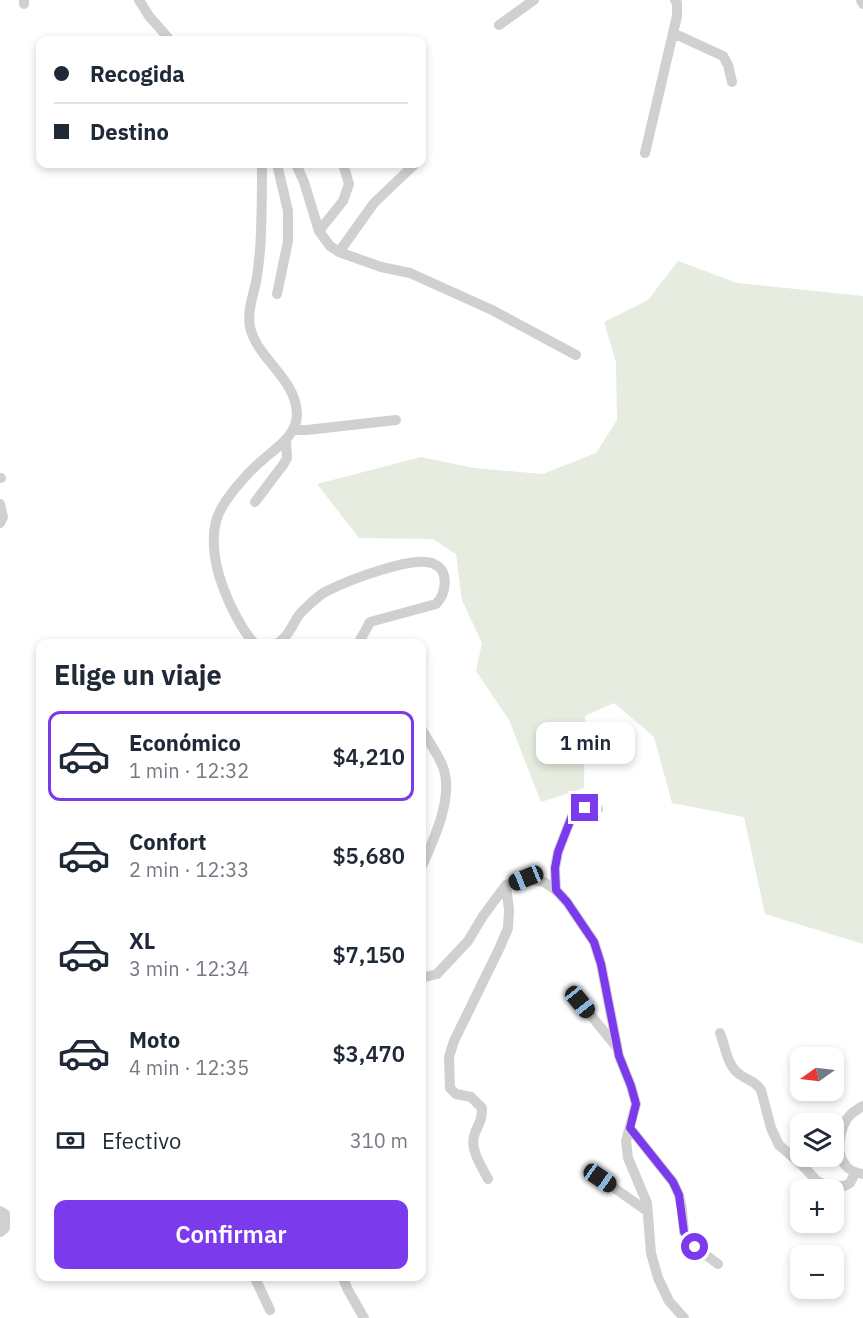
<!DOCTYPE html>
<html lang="es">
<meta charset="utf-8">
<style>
body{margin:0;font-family:"IBM Plex Sans",sans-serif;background:#f6f6f7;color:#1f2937;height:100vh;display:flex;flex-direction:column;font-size:22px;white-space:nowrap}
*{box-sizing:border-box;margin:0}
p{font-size:20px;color:#747a83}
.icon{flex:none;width:33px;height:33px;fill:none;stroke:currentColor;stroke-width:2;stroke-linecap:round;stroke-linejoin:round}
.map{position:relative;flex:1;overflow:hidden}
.details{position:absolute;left:36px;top:639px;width:390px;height:642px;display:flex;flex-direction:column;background:#fff;border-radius:12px;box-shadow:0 3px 9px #0003}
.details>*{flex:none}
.top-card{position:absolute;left:36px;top:36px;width:390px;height:132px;border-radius:12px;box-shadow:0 3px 9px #0003;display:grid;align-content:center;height:132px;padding:0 18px;background:#fff}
.needle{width:39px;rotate:256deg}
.controls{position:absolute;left:790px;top:1047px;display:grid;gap:12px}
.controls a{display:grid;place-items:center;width:54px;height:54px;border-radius:12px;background:#fff;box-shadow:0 3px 9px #0003;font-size:30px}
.end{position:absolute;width:27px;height:27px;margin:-14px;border:8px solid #7c3aed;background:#fff;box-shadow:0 0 0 3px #fff}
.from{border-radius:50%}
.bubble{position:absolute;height:42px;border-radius:12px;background:#fff;box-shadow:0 3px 9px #0003;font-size:20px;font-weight:600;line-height:42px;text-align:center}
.car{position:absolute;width:18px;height:36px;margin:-18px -9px;border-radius:8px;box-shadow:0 0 4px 2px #0007;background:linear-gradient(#222 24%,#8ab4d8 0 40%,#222 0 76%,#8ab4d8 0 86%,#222 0)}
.top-card b{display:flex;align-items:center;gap:21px;height:57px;font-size:22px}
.top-card b+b{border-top:2px solid #e0e1e3}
.top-card i{width:15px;height:15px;background:#1f2937}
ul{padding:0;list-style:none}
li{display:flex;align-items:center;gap:18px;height:90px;margin:0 12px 9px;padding:0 6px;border:3px solid transparent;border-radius:12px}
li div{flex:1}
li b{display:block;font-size:22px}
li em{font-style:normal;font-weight:600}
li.on{border-color:#7c3aed}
li>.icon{width:54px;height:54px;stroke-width:1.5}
h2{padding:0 18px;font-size:27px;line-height:72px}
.pay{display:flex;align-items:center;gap:15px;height:66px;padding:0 18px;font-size:22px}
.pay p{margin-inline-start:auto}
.cta{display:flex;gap:12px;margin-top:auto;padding:12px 18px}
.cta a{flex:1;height:69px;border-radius:12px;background:#7c3aed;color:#fff;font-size:24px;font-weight:600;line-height:69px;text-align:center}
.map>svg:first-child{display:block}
.green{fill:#e6ecdf}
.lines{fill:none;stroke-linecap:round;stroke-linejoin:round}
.minor{stroke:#d0d0d0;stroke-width:10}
.route{stroke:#7c3aed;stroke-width:8}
</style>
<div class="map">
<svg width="863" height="1318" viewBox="0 0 863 1318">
<rect width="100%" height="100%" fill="#fff"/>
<path class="green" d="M 678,261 L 737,283 L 863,296 L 863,944 L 765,914 L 744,817 L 672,803 L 654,737 L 614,703 L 585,716 L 584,788 L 541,802 L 509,720 L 476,671 L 482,643 L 462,600 L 456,554 L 433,539 L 359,538 L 317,484 L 421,457 L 474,468 L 543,474 L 596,453 L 617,420 L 616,362 L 604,322 L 648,300 Z"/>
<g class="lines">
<path class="minor" d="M 139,0 L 149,16 L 170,40
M 861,0 L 863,4
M 24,4 L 24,0
M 499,25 L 534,0
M 673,33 L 723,56 L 728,65 L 732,82
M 645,153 L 677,16 L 677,3 L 675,0
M 296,164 L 304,182 L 319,231 L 330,246 L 339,252 L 381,267 L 410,273 L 492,310 L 576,355
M 319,231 L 343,201 L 349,184 L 343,164
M 339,252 L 374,203 L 415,164
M 277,294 L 288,241 L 288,211 L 277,164
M 293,430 L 307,430 L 396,420
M 0,478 L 1,478
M 255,502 L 283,465 L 287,458 L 286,440
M 0,504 L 3,517 L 0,523
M 255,644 C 242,631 228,602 222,584 C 215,565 211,541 216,521 C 222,500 249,471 266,457 C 279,446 297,434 297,414 C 296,378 257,359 250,327 C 247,311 253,297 256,282 C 258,272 259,261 260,250 C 262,222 262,192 262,164
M 276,644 C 288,638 292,625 299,615 C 303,610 308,606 312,602 C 317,598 322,593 327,591 C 347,581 415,554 434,564 C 450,571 446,594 436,604 L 370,622 L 358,644
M 422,730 C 429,742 438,754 443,767 C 454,797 434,839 422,866
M 556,890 L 555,868 L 558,852 L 572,816 L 578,811 L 585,808 L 598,809
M 422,975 L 425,977 L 437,974 L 468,941 L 483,916 L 506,885 L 526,878 L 544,882 L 556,890 L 567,902 L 594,942 L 601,964 L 619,1056 L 631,1086 L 636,1104 L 626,1141 L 628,1158 L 647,1203 L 651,1253 L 658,1278 L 669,1301 L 684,1318
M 580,1002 L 615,1045
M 720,1033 C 725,1045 727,1065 738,1073 C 746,1080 756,1081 761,1090 L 771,1128 L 779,1145 L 803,1166 L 817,1181 L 827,1186 L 844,1186 L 850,1183 L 855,1173
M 863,1106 C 859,1108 855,1111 851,1114 C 840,1125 834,1153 846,1166 C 850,1171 857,1173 863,1174
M 630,1128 L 673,1182 L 679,1195 L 682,1209 L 684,1232 L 695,1247 L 718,1264
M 600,1178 L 647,1211
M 488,1179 C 482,1167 470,1150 474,1136 C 478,1123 482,1123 482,1108 L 471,1097 L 456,1094 L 450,1088 L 449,1057 L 454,1041 L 500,947 L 508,928 L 509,910 L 506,885
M 0,1211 L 5,1214 L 5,1228 L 0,1232
M 254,1276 L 270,1310
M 342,1276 L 348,1290 L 364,1318"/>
</g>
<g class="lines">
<path class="route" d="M 585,808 L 578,811 L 572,816 L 558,852 L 555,868 L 556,890 L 567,902 L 594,942 L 601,964 L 619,1056 L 631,1086 L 636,1104 L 630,1128 L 673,1182 L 679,1195 L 684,1232 L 695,1247"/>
</g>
</svg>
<div class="controls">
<a><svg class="needle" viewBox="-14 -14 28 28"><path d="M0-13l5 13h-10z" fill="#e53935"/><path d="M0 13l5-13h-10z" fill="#747a83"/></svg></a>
<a><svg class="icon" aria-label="layers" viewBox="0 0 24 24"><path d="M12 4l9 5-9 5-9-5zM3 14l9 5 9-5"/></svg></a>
<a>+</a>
<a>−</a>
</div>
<i class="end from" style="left:695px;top:1247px"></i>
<i class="end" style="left:585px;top:808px"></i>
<div class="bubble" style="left:536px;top:722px;width:99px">1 min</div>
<i class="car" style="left:526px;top:878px;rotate:248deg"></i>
<i class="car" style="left:580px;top:1002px;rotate:141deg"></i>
<i class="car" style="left:600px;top:1178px;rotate:125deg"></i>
<div class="top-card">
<b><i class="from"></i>Recogida</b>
<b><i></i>Destino</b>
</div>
<section class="details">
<h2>Elige un viaje</h2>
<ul>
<li class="on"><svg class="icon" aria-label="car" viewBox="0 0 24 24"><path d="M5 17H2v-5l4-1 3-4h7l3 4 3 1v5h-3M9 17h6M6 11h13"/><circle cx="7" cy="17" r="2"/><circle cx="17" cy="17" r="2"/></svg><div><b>Económico</b><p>1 min · 12:32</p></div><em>$4,210</em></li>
<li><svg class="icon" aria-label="car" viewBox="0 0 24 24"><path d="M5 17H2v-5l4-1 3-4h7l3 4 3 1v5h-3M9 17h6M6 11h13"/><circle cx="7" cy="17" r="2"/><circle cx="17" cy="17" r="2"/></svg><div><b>Confort</b><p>2 min · 12:33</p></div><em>$5,680</em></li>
<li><svg class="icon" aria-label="car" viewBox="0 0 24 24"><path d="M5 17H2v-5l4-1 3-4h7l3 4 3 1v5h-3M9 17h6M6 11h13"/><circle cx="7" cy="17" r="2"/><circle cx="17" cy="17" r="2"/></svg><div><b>XL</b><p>3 min · 12:34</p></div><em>$7,150</em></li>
<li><svg class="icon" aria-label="car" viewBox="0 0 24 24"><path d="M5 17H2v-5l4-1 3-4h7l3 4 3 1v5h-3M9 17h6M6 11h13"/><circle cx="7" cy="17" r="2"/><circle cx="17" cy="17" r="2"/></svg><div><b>Moto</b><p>4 min · 12:35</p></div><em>$3,470</em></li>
</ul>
<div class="pay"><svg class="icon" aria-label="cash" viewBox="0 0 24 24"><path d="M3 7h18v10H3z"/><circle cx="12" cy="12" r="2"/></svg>Efectivo<p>310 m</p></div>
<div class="cta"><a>Confirmar</a></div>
</section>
</div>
